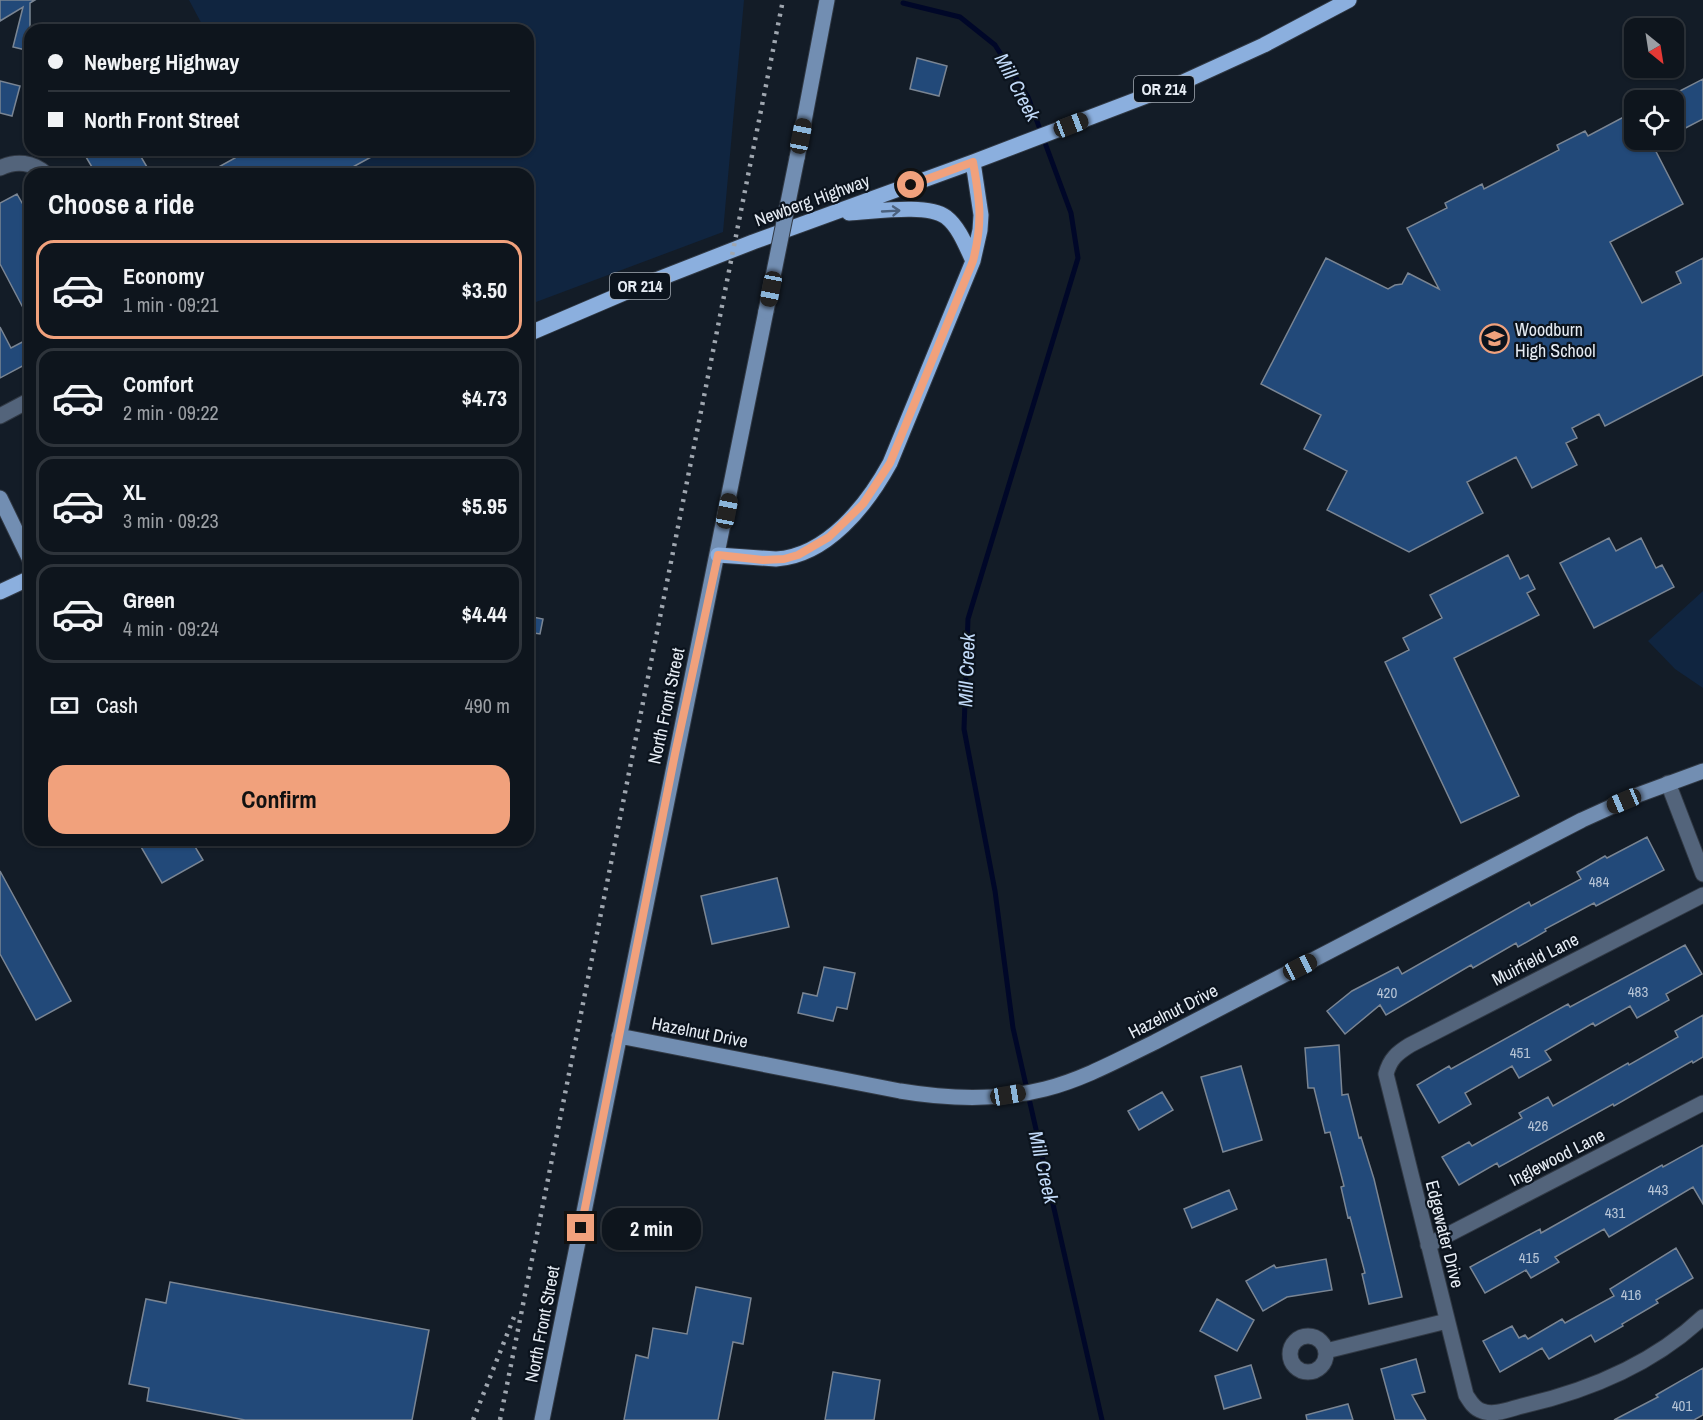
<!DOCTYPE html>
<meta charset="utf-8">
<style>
body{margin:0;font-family:"Archivo Narrow",sans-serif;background:#1c222a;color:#f1f3f6;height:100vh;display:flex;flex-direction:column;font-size:22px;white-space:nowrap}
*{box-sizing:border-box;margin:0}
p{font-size:20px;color:#9b9fa4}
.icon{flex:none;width:33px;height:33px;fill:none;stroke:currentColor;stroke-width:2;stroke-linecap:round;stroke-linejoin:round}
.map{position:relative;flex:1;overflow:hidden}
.panel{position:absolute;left:24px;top:168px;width:510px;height:678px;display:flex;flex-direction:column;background:#0e151d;border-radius:18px;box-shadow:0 2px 4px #0004,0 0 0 2px #2e343b}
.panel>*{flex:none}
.hud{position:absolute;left:24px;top:24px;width:510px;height:132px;border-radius:18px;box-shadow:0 2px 4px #0004,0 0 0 2px #2e343b;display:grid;align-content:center;height:132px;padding:0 24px;background:#0e151d}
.needle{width:39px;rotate:150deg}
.buttons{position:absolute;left:1624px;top:18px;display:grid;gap:12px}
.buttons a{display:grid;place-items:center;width:60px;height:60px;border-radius:12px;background:#0e151d;box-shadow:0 2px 4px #0004,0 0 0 2px #2e343b;font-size:30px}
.end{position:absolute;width:27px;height:27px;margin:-14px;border:8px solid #f1a17c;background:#111;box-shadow:0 0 0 3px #111}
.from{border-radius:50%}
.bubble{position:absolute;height:42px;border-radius:18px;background:#0e151d;box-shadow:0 2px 4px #0004,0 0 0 2px #2e343b;font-size:20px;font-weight:700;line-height:42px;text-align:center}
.car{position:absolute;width:18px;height:36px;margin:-18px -9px;border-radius:8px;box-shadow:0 0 4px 2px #0007;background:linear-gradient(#222 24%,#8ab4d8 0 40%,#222 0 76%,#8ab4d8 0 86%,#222 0)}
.hud b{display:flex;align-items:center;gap:21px;height:57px;font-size:22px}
.hud b+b{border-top:2px solid #2e343b}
.hud i{width:15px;height:15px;background:#f1f3f6}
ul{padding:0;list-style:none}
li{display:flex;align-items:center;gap:18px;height:99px;margin:0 12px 9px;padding:0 12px;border:3px solid #2e343b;border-radius:18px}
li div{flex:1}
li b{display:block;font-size:22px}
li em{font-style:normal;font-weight:700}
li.current{border-color:#f1a17c}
li>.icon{width:54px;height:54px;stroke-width:1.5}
h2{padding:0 24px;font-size:27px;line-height:72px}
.pay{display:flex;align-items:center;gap:15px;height:66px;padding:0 24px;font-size:22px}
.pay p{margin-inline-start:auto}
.primary-button{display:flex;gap:12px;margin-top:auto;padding:12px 24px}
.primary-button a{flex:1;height:69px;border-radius:18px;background:#f1a17c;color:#111;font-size:24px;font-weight:700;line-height:69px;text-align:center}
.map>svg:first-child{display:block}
.green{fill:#102540}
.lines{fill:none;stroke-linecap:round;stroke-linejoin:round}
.stream{stroke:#000728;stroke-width:5}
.building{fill:#224979;stroke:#7a8593;stroke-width:1.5}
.street-casing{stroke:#313944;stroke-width:17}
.secondary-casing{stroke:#313944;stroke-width:17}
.primary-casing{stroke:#313944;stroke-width:17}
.street{stroke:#53647b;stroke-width:15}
.secondary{stroke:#728eb2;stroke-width:15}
.primary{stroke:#8bafde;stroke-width:15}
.rail{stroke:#9fa6af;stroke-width:4.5;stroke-dasharray:3 6;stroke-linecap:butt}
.secondary-bridge-casing{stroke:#313944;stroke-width:17;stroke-linecap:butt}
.secondary-bridge{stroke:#728eb2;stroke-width:15}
.oneway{stroke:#4b617e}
.route{stroke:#f1a17c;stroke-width:8}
.labels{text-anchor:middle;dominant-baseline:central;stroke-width:4.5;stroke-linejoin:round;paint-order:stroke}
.number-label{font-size:15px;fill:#b5c3d5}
.shield{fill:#0b131d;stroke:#a4abb4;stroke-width:1.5}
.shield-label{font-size:16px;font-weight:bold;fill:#e6ecf4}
.street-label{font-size:18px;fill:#e6ecf4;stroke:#0b131d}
.poi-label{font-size:18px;fill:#e6ecf4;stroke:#0b131d;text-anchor:start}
.water-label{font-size:20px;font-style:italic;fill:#c2daf8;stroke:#0b131d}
</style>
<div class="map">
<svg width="1703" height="1420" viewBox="0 0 1703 1420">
<rect width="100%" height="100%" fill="#131c27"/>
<path class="green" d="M 189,0 L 744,0 L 723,232 L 528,305 L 528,174 L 277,174 L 265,150 L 528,150 L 528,30 L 205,30 Z
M 1703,591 L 1703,688 L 1675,669 L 1648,641 Z"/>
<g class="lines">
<path class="stream" d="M 903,3 L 960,17 L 995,45 L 1028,97 L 1071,213 L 1078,258 L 968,619 L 964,729 L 995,891 L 1013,1028 L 1102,1420"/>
</g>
<path class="building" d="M 0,0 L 35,0 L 30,3 L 30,51 L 13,47 L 23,7 L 0,21 Z
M 917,58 L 947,66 L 939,96 L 910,89 Z
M 1703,79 L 1703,119 L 1674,134 L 1674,94 Z
M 0,81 L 20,86 L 12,116 L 0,113 Z
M 1635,111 L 1635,140 L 1650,140 L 1683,204 L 1610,242 L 1642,303 L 1681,283 L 1676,272 L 1703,258 L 1703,375 L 1605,426 L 1599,414 L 1572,428 L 1577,438 L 1566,443 L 1577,465 L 1532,488 L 1516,457 L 1467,482 L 1483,513 L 1409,552 L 1327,510 L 1347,471 L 1304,449 L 1321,415 L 1261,384 L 1326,258 L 1388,289 L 1395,285 L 1402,284 L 1408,273 L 1439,289 L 1407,228 L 1447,208 L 1445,203 L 1482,184 L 1484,189 L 1559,150 L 1557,145 L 1585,131 L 1588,136 Z
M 99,150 L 137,150 L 147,167 L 134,174 L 96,174 L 86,157 Z
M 230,150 L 384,150 L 340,174 L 206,174 L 235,158 Z
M 17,194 L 30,217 L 30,321 L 0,264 L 0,203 Z
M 0,327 L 11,348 L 30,338 L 30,362 L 0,378 Z
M 1609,538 L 1616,551 L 1641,538 L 1656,568 L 1662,565 L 1674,587 L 1594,628 L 1560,563 Z
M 1508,555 L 1520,579 L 1528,575 L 1535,589 L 1527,593 L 1539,615 L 1454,658 L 1519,796 L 1461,823 L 1385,662 L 1409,650 L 1403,638 L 1442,618 L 1430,595 Z
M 528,616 L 543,619 L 540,634 L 528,632 Z
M 1647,837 L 1664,870 L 1596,906 L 1594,903 L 1545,929 L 1546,931 L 1518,947 L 1516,943 L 1473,968 L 1471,965 L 1386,1015 L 1380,1005 L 1345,1034 L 1327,1011 L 1352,991 L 1398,967 L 1402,974 L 1529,902 L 1531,906 L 1581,879 L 1577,872 L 1605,856 L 1607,858 Z
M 137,840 L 191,840 L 203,860 L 162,883 Z
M 0,871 L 71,1001 L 36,1020 L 0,954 Z
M 777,878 L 789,927 L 712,944 L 701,896 Z
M 1685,945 L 1702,974 L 1666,994 L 1669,1000 L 1637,1018 L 1630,1006 L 1595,1026 L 1593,1023 L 1545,1051 L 1551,1060 L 1519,1078 L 1512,1066 L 1465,1093 L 1471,1104 L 1439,1123 L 1417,1085 L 1449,1066 L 1451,1069 L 1568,1004 L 1570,1007 Z
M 824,967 L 855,973 L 847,1009 L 837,1007 L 833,1021 L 798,1013 L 803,993 L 817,996 Z
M 1703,1015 L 1703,1057 L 1693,1063 L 1692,1061 L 1614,1106 L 1613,1104 L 1499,1167 L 1497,1163 L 1459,1185 L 1442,1157 L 1469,1142 L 1472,1146 L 1522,1118 L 1519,1113 L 1548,1097 L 1553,1106 L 1628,1063 L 1629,1065 L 1678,1037 L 1675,1031 Z
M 1339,1045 L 1342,1095 L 1348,1094 L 1359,1138 L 1361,1137 L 1374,1179 L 1402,1297 L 1369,1304 L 1362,1274 L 1365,1273 L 1350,1217 L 1348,1218 L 1341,1187 L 1344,1186 L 1330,1132 L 1325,1133 L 1314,1088 L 1308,1088 L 1305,1048 Z
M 1241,1066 L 1262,1140 L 1223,1152 L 1201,1077 Z
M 1162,1092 L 1173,1110 L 1139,1130 L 1128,1111 Z
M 1703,1145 L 1703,1204 L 1693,1187 L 1609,1237 L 1604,1229 L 1555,1257 L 1559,1262 L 1531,1278 L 1526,1270 L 1485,1293 L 1470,1267 L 1540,1229 L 1541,1233 L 1662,1165 L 1663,1167 Z
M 1229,1190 L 1237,1209 L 1192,1228 L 1184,1209 Z
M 1676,1248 L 1693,1278 L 1656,1300 L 1658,1303 L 1622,1324 L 1623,1326 L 1595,1342 L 1591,1335 L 1549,1359 L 1542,1348 L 1500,1372 L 1483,1341 L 1512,1326 L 1519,1338 L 1525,1335 L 1528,1339 L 1562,1319 L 1565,1323 L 1614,1296 L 1610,1289 Z
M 1326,1259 L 1332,1290 L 1287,1297 L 1263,1311 L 1246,1281 L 1274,1265 L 1276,1268 Z
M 170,1282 L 429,1330 L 412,1420 L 245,1420 L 147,1401 L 149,1388 L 129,1384 L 146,1299 L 166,1303 Z
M 696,1287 L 751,1298 L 743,1344 L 733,1342 L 718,1420 L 624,1420 L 636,1355 L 648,1358 L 653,1328 L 687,1334 Z
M 1217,1299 L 1254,1320 L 1237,1351 L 1200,1331 Z
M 1416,1359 L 1425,1392 L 1412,1395 L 1426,1420 L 1395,1420 L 1381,1369 Z
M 1251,1365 L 1261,1398 L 1224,1409 L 1215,1376 Z
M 1703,1368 L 1703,1415 L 1694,1420 L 1614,1420 L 1658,1397 L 1656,1395 Z
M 833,1372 L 880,1380 L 874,1420 L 825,1420 Z
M 1348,1404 L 1353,1420 L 1307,1420 L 1306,1415 Z"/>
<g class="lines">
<defs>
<path id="street" d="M 0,168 C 16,160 33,162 46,174
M 0,416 L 30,400
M 1668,783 L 1703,874
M 1703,895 L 1410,1045 C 1397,1053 1390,1059 1386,1074 L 1466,1395 C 1470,1401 1474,1409 1482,1411 C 1494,1416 1510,1409 1522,1406 C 1588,1391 1653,1364 1703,1317
M 1428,1245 L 1703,1103
M1290 1354a18 18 0 1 1 36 0a18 18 0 1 1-36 0Z
M 1326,1351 L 1447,1321"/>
<path id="secondary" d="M 797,158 L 827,0
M 0,498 L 30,560
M 619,1036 L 900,1091 C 948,1099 997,1101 1045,1089 C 1084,1079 1120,1059 1155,1042 L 1582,820 L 1635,796 L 1703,771
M 542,1420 L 766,311"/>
<path id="primary" d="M 849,213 C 873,212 927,203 946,217 C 959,227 966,246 973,261
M 528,334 L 638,287 L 753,242 L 973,162 L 1183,82 L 1264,45 L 1349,0
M 718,555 L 776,559 C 827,556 867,505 890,463 L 973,261 L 980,230 L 981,215 L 973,162
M 0,592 L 30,578"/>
</defs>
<use href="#street" class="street-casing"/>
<use href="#secondary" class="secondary-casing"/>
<use href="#primary" class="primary-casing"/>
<use href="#street" class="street"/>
<use href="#secondary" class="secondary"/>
<use href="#primary" class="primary"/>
<path class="rail" d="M 473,1420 L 514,1317
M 500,1420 L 783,0"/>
<defs>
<path id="secondary-bridge" d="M 766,311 L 797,158"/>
</defs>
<use href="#secondary-bridge" class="secondary-bridge-casing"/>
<use href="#secondary-bridge" class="secondary-bridge"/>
</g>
<defs><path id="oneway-shaft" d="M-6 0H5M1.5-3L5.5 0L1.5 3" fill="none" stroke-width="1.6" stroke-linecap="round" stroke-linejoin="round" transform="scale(1.5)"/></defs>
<use class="oneway" href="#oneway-shaft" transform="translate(891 211) rotate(-3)"/>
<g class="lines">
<path class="route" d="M 581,1228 L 675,754 L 718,555 L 763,560 L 784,559 L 798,555 L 829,537 L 863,504 L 890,463 L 973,261 C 983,222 980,201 973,162 L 911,185"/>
</g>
<defs>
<symbol id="school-ring" viewBox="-11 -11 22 22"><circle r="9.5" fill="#0b131d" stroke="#f1a17c" stroke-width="1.5"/><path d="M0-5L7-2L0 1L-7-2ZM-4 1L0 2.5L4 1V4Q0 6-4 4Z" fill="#f1a17c"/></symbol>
</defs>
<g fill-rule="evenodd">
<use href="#school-ring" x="1478" y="322" width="33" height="33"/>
</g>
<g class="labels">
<g class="number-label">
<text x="1599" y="881">484</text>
<text x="1638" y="991">483</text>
<text x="1387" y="992">420</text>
<text x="1520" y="1052">451</text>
<text x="1538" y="1125">426</text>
<text x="1658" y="1189">443</text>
<text x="1615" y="1212">431</text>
<text x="1529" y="1257">415</text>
<text x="1631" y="1294">416</text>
<text x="1682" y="1405">401</text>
</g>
<g class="shield">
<rect x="1134" y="76" width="60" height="26" rx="4.5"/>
<rect x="610" y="273" width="60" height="26" rx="4.5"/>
</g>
<g class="shield-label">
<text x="1164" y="89">OR 214</text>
<text x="640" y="286">OR 214</text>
</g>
<g class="street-label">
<text transform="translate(812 200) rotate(-20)">Newberg Highway</text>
<text transform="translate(666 706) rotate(-78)">North Front Street</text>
<text transform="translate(1535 959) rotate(-27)">Muirfield Lane</text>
<text transform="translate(1173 1011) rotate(-27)">Hazelnut Drive</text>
<text transform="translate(700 1032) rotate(11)">Hazelnut Drive</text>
<text transform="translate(1557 1157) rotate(-27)">Inglewood Lane</text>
<text transform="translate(1445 1234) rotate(76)">Edgewater Drive</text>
<text transform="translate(542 1324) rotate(-79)">North Front Street</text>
</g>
<g class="poi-label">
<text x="1515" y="329">Woodburn<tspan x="1515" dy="21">High School</tspan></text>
</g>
<g class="water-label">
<text transform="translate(1018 87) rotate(62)">Mill Creek</text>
<text transform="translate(966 670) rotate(-88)">Mill Creek</text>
<text transform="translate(1044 1167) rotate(77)">Mill Creek</text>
</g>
</g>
</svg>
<div class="buttons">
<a><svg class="needle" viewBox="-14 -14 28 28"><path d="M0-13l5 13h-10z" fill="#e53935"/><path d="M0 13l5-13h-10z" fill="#9b9fa4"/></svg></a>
<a><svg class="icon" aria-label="locate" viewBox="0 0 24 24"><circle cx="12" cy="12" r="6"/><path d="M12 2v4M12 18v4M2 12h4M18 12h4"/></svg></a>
</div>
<i class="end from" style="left:911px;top:185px"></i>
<i class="end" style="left:581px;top:1228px"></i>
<div class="bubble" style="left:602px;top:1208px;width:99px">2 min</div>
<i class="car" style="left:1071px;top:125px;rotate:69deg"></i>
<i class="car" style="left:801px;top:136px;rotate:11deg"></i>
<i class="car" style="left:771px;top:289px;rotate:191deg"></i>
<i class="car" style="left:727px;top:511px;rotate:11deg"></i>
<i class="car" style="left:1624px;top:801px;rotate:247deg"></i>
<i class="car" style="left:1300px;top:967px;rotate:63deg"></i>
<i class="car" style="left:1008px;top:1095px;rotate:80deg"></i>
<div class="hud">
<b><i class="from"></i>Newberg Highway</b>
<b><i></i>North Front Street</b>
</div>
<section class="panel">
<h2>Choose a ride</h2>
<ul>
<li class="current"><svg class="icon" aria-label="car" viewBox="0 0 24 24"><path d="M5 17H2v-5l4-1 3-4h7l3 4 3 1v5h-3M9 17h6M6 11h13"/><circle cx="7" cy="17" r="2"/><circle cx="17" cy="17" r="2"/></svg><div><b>Economy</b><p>1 min · 09:21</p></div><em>$3.50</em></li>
<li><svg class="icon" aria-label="car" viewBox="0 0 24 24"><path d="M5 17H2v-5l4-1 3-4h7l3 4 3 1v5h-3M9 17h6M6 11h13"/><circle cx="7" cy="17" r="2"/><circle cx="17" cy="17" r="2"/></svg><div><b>Comfort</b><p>2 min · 09:22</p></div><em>$4.73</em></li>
<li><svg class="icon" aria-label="car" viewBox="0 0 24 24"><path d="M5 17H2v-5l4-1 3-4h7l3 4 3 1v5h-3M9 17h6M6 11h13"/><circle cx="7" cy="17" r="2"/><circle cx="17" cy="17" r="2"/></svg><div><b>XL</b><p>3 min · 09:23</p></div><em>$5.95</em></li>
<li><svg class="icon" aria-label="car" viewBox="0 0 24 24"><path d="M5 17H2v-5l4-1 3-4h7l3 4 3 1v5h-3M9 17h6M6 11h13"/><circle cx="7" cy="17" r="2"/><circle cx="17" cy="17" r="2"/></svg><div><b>Green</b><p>4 min · 09:24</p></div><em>$4.44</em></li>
</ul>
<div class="pay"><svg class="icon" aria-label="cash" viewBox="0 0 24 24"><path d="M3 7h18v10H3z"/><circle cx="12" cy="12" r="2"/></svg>Cash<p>490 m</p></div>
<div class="primary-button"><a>Confirm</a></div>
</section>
</div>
